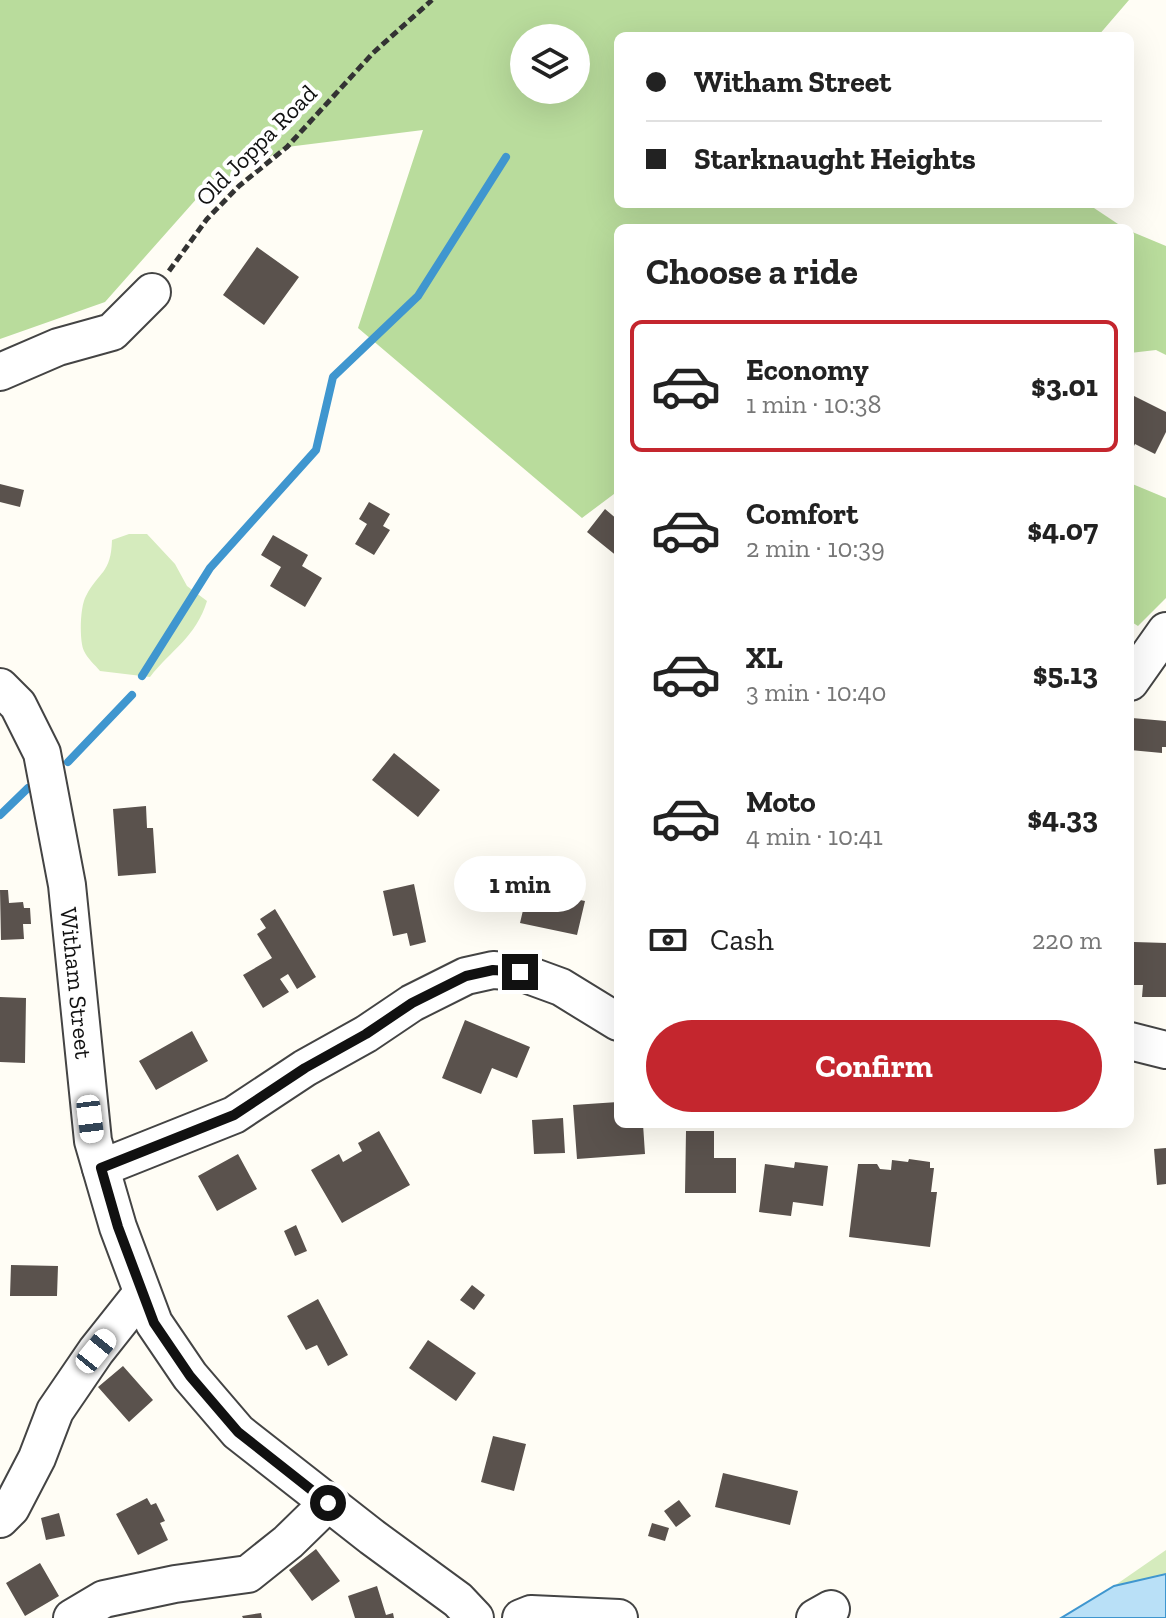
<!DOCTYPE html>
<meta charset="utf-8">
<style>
body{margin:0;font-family:"Zilla Slab",serif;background:#f6f6f6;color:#222;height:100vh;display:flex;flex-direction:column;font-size:30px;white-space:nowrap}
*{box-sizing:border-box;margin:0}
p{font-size:26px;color:#767676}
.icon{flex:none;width:44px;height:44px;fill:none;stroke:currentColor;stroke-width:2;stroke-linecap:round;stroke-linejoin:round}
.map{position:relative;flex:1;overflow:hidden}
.sheet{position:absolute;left:614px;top:224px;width:520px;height:904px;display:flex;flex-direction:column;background:#fff;border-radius:12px;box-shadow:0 8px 32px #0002}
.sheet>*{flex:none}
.top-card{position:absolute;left:614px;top:32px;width:520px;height:176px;border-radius:12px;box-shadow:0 8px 32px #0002;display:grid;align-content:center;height:176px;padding:0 32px;background:#fff}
.tools{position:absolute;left:510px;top:24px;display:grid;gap:16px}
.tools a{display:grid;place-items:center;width:80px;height:80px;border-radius:50%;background:#fff;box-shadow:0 8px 32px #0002;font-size:40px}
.end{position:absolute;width:36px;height:36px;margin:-18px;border:10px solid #111;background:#fff;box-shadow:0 0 0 4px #fff}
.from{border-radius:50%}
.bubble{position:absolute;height:56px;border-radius:28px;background:#fff;box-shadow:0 8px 32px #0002;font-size:26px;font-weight:700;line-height:56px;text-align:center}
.car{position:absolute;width:24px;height:48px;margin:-24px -12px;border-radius:10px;box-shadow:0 0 6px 2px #0007;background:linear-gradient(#fff 24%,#345 0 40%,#fff 0 76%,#345 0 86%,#fff 0)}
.top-card b{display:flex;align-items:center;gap:28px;height:76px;font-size:30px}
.top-card b+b{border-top:2px solid #e0e0e0}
.top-card i{width:20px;height:20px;background:#222}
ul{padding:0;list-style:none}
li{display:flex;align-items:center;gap:24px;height:132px;margin:0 16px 12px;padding:0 16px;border:4px solid transparent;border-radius:12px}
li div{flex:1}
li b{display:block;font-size:30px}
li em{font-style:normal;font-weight:700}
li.selected{border-color:#c4262e}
li>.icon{width:72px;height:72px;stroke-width:1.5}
h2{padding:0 32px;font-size:36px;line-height:96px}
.pay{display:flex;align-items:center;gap:20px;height:88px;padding:0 32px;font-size:30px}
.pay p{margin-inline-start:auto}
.cta{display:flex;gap:16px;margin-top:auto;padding:16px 32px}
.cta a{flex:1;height:92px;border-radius:48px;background:#c4262e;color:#fff;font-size:32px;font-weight:700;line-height:92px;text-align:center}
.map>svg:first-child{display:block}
.green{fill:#d5ebbd}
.forest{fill:#b9dc9c;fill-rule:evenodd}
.water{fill:#b9e0f7;stroke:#3f96cf;stroke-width:2}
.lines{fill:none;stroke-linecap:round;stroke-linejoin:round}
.stream{stroke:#3f96cf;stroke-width:8}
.building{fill:#5a524d}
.minor-casing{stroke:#444;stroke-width:40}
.path{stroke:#333;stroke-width:5;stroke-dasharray:8 4;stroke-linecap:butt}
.minor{stroke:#fff;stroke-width:36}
.route{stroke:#111;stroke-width:10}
.labels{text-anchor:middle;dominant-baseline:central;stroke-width:8;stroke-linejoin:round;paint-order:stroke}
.street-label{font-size:24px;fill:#111;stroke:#fff}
</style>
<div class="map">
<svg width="1166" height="1618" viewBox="0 0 1166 1618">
<rect width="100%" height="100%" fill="#fffdf5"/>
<path class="green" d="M 129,534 L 147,534 L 175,564 L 187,586 L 207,601 C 196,637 171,650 150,677 L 100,671 C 95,665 87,658 84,651 C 79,641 80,606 86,596 C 99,571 111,574 112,540 Z
M 1166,1550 L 1166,1574 L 1114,1586 Z"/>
<path class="forest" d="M 0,0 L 1129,0 L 1098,36 L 618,36 L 618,204 L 1088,204 L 1124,228 L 618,228 L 618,491 L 582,518 L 358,328 L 423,130 L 287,147 L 199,196 L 105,302 L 0,339 ZM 576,38 L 576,90 L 524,90 L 524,38 Z
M 1130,231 L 1166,246 L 1166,355 L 1156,350 L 1130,353 Z
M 1130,483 L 1166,498 L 1166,598 L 1138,626 L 1130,621 Z"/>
<path class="water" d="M 1166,1574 L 1166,1618 L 1061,1618 L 1114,1586 Z"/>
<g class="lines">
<path class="stream" d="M 142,676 L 210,568 L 316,450 L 333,377 L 418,296 L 506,157
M 68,762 L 132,695
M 0,815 L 28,788"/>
</g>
<path class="building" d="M 257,247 L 299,277 L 264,325 L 223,295 Z
M 1130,394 L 1166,412 L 1166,432 L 1155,454 L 1135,444 L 1130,454 Z
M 0,484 L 24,490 L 20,507 L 0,502 Z
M 369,502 L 390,514 L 383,526 L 390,530 L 374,555 L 355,544 L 367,524 L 359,519 Z
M 605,509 L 618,520 L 618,557 L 587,532 Z
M 273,535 L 308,555 L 302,566 L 322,578 L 305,607 L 270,586 L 281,567 L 261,555 Z
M 1132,718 L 1166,721 L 1166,747 L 1162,747 L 1162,753 L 1130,750 Z
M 394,753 L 440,790 L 418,817 L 372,780 Z
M 146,806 L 147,828 L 153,828 L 156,873 L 118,876 L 113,809 Z
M 414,884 L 426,942 L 410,946 L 407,933 L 393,936 L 383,891 Z
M 528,889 L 585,901 L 577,935 L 520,923 Z
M 0,890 L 8,890 L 9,903 L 23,902 L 24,908 L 30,908 L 31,924 L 23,924 L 24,939 L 1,940 Z
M 275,909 L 316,977 L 297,989 L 288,974 L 280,979 L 289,992 L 263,1008 L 243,975 L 272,958 L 257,934 L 266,928 L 260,919 Z
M 616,931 L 618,931 L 618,954 L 614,954 Z
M 1134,942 L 1166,943 L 1166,997 L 1142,997 L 1143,985 L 1132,985 Z
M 0,997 L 26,998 L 25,1063 L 0,1062 Z
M 465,1020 L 530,1047 L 517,1078 L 492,1068 L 481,1094 L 442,1078 Z
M 192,1031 L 208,1061 L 156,1090 L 139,1061 Z
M 618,1102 L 618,1124 L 643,1124 L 645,1154 L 577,1159 L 573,1105 Z
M 563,1118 L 565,1153 L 534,1154 L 532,1120 Z
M 379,1131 L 410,1185 L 342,1223 L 311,1170 L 339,1154 L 343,1162 L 362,1151 L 358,1143 Z
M 686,1131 L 714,1131 L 714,1158 L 736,1158 L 736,1193 L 685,1193 Z
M 1166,1148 L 1166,1184 L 1157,1185 L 1154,1149 Z
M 238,1154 L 257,1189 L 217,1211 L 198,1176 Z
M 909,1159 L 930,1162 L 930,1168 L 934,1168 L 931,1192 L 937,1192 L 930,1247 L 849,1237 L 858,1164 L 877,1164 L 880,1169 L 891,1170 L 892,1160 L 908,1162 Z
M 795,1162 L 828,1166 L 823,1206 L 793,1202 L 791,1216 L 759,1212 L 765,1164 L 794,1168 Z
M 296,1225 L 307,1251 L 295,1256 L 284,1231 Z
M 11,1265 L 58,1266 L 57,1296 L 10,1296 Z
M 472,1285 L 485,1295 L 474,1310 L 460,1300 Z
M 318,1299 L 348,1355 L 328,1366 L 317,1345 L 306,1350 L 287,1316 Z
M 428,1340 L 476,1373 L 456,1401 L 409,1368 Z
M 123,1366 L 153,1400 L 129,1422 L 98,1387 Z
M 493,1436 L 526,1444 L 514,1491 L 481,1482 Z
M 723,1473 L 798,1491 L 790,1525 L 715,1507 Z
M 147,1498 L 151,1505 L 156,1503 L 165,1521 L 160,1523 L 168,1540 L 138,1555 L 116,1514 Z
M 679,1500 L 691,1516 L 676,1527 L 664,1511 Z
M 59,1513 L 65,1536 L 46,1540 L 41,1518 Z
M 652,1523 L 669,1528 L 665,1541 L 648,1536 Z
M 316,1549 L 340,1581 L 312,1601 L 289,1570 Z
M 40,1563 L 59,1596 L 25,1616 L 6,1583 Z
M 377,1586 L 386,1615 L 393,1613 L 394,1618 L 355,1618 L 348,1596 Z
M 261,1613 L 262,1618 L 243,1618 L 242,1616 Z"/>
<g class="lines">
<defs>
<g id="minor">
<path d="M 0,372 L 58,347 L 112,332 L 152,292"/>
<path d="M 1130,682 L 1166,631"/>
<path id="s1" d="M 0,687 L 18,705 L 42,753 L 67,885 L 93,1141 L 118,1227 L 154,1323 L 190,1376 L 238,1432 L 372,1537 L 458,1600 L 475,1618"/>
<path d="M 1130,1041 L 1166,1050"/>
<path d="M 101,1168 L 234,1115 L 305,1068 L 366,1034 L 412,1003 L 466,976 L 493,970 L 520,972 L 561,987 L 618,1022"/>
<path d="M 0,1519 L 11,1508 L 37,1458 L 55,1411 L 96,1351 L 142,1293"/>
<path d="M 72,1618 L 104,1599 L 175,1584 L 248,1574 L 288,1542 L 328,1503"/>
<path d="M 521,1618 L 531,1614 L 619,1618"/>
<path d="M 815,1618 L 831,1609"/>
</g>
</defs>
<use href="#minor" class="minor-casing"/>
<path class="path" d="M 169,271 L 207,219 L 239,186 L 287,147 L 373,53 L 432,0"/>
<use href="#minor" class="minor"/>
</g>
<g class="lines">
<path class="route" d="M 328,1503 L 238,1432 L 190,1376 L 154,1323 L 118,1227 L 101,1168 L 234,1115 L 305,1068 L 366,1034 L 412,1003 L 466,976 L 493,970 L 520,972"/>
</g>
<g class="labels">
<g class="street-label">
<text transform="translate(256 145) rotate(-45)">Old Joppa Road</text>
<text stroke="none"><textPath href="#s1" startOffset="312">Witham Street</textPath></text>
</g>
</g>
</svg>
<div class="tools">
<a><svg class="icon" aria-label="layers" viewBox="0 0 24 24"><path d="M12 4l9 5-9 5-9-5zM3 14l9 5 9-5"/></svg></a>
</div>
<i class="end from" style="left:328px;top:1503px"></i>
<i class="end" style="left:520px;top:972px"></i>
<div class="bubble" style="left:454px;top:856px;width:132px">1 min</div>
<i class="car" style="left:90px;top:1119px;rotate:173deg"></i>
<i class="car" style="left:96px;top:1351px;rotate:39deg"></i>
<div class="top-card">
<b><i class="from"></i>Witham Street</b>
<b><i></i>Starknaught Heights</b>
</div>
<section class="sheet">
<h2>Choose a ride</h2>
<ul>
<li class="selected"><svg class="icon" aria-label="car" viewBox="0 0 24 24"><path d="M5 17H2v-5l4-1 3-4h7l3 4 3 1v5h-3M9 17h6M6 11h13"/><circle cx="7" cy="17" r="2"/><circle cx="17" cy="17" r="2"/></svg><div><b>Economy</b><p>1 min · 10:38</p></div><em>$3.01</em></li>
<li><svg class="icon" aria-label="car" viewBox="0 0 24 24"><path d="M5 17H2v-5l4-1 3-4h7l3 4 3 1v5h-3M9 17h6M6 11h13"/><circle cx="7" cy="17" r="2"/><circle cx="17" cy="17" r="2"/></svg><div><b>Comfort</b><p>2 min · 10:39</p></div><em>$4.07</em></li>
<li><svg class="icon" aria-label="car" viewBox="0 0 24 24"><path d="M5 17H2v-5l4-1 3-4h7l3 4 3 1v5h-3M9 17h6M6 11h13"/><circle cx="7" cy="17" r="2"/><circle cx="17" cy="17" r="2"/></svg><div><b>XL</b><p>3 min · 10:40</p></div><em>$5.13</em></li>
<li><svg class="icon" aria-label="car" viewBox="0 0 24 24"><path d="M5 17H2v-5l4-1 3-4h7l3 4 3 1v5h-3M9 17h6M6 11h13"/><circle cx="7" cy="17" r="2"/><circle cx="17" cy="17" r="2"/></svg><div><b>Moto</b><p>4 min · 10:41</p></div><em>$4.33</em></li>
</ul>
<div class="pay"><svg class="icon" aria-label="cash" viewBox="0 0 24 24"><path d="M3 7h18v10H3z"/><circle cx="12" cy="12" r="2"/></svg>Cash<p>220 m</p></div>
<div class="cta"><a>Confirm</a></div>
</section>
</div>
